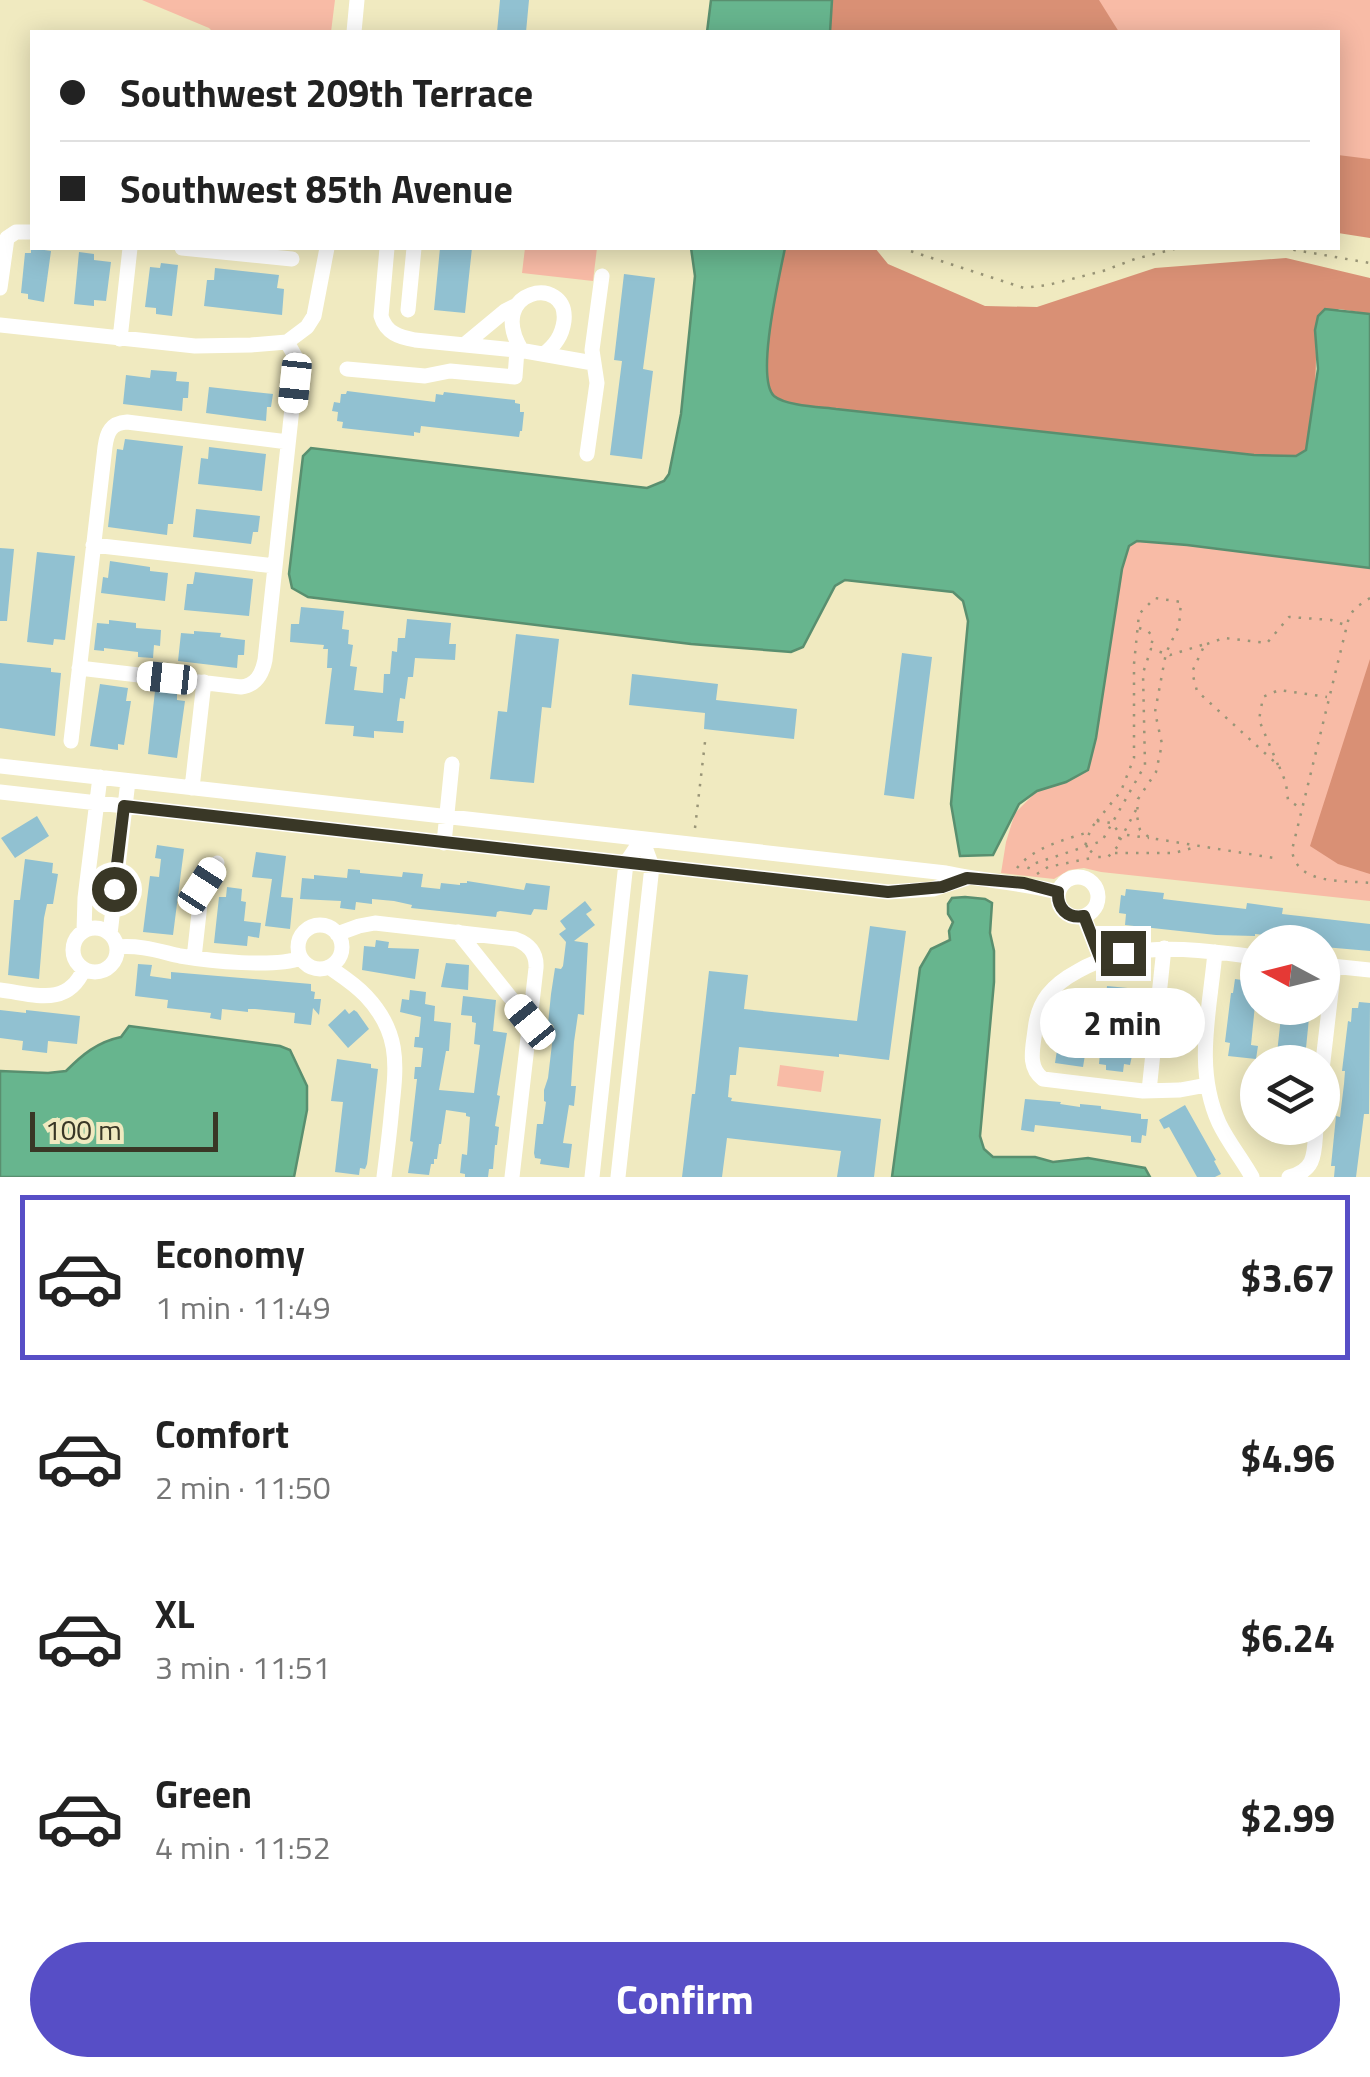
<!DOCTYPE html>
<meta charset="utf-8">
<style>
body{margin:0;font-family:"Titillium Web",sans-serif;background:#f2f2f2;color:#222;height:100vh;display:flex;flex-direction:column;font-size:38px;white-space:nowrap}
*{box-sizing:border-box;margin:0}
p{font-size:32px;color:#767676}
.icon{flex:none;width:55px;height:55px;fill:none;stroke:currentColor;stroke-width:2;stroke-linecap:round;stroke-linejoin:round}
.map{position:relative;height:1177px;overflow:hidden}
.side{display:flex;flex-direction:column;background:#fff;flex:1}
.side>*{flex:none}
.banner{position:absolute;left:30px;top:30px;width:1310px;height:220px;border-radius:0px;box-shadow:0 5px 25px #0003;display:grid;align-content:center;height:220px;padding:0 30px;background:#fff}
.needle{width:65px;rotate:277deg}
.buttons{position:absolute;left:1240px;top:925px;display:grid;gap:20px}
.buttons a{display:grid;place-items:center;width:100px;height:100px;border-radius:50%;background:#fff;box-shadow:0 5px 25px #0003;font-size:50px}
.scale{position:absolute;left:30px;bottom:25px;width:188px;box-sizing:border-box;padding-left:10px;border:5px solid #393726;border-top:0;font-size:28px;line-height:35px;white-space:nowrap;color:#393726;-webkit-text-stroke:8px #f0eac0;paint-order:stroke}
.end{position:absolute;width:45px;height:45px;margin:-22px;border:12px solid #393726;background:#fff;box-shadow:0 0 0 5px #fff}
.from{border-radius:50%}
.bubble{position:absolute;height:70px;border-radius:35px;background:#fff;box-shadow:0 5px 25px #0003;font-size:32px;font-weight:700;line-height:70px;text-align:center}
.car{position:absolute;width:30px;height:60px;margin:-30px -15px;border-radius:12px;box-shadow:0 0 8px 2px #0007;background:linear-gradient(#fff 24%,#345 0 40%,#fff 0 76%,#345 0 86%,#fff 0)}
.banner b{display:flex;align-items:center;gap:35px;height:95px;font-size:38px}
.banner b+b{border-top:2px solid #e0e0e0}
.banner i{width:25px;height:25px;background:#222}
ul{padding:18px 0 0;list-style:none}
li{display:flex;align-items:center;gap:30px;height:165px;margin:0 20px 15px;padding:0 10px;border:5px solid transparent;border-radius:0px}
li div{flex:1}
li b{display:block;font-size:38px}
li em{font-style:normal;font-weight:700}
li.selected{border-color:#574ec6}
li>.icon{width:90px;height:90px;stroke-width:1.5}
.action{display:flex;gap:20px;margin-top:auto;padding:20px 30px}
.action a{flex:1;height:115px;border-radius:60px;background:#574ec6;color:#fff;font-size:40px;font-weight:700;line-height:115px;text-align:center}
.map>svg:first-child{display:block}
.green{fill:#f8bba6}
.forest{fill:#d99075}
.water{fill:#67b58e;stroke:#598f6f;stroke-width:2.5}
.building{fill:#91c1d1}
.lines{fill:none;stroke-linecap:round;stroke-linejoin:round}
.path{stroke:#999577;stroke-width:2.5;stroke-dasharray:2.5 8;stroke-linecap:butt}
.minor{stroke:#fff;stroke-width:15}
.route{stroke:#393726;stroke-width:12}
</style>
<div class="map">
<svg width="1370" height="1177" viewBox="0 0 1370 1177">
<rect width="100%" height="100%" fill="#f0eac0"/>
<path class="green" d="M 142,0 L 335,0 L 331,32 L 213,32 L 209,28 Z
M 1003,0 L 1370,0 L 1370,224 L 1338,224 L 1338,32 L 998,32 Z
M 525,248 L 597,248 L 593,281 L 522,273 Z
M 1137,541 L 1187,545 L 1370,568 L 1370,901 L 1101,872 L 1084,868 L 1069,870 L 1054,879 L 1001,873 L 1006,842 L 1015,813 L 1037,791 L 1129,546 Z
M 780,1065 L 824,1071 L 821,1092 L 777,1086 Z"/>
<path class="forest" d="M 832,0 L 1099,0 L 1119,32 L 830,32 Z
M 1338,155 L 1370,159 L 1370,238 L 1338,233 Z
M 785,248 L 875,248 L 888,264 L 985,306 L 1037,307 L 1155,268 L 1286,258 L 1370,278 L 1370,314 L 1339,309 L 1315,330 C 1318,370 1314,410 1306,450 L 1296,456 L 1254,455 L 836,409 C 821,407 786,406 774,396 C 755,378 780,274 785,248 Z
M 1370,659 L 1370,874 L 1338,864 L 1310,846 Z"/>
<path class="water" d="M 711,0 L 832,0 L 830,32 L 707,32 Z
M 691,248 L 785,248 C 780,274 755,378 774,396 C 786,406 821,407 836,409 L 1254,455 L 1296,456 L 1306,450 L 1318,369 L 1315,330 L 1318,316 L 1325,309 L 1370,314 L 1370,568 L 1187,545 L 1137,541 L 1129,546 L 1122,569 L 1096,738 L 1088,770 L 1066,782 L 1037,791 L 1019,804 L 993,855 L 960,856 L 951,804 L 968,621 L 963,601 L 953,592 L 845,580 L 835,586 L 803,647 L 791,652 L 691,644 L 308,597 L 292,588 L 289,574 L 303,456 L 311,448 L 647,488 L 664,481 L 669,474 L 681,414 L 695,276 Z
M 965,897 L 985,899 L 992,903 L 990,933 L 994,951 L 994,982 L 980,1136 L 984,1149 L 993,1157 L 1035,1157 L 1053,1162 L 1088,1158 L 1145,1168 L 1150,1177 L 892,1177 L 920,968 L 931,949 L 950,940 L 949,931 L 953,922 L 948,914 L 948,904 L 952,898 Z
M 129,1026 L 280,1046 L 290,1050 L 307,1086 L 307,1110 L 294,1177 L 0,1177 L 0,1071 L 48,1073 L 66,1071 C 82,1055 97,1042 121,1037 Z"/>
<path class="building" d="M 500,0 L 529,0 L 526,32 L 497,32 Z
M 31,248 L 51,251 L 44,302 L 28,299 L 28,294 L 21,293 L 25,253 L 31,253 Z
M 440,248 L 472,248 L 465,313 L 434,310 Z
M 79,252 L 94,254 L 94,260 L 111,262 L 106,301 L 94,300 L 94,306 L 74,304 Z
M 161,263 L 178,265 L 172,316 L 156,314 L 156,308 L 145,307 L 150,267 L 160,268 Z
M 215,268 L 279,275 L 277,288 L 284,289 L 282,315 L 204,306 L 207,280 L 214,280 Z
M 624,274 L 655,278 L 643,369 L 653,371 L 642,459 L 610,455 L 622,361 L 614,360 Z
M 151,370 L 177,372 L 176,381 L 189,382 L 188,398 L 183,398 L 182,411 L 123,404 L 126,375 L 150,378 Z
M 209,387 L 273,394 L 271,407 L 267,407 L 266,421 L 206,413 Z
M 347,391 L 435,402 L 436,394 L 443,395 L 444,392 L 515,400 L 515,403 L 520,404 L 520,412 L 524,412 L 522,431 L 520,431 L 519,437 L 421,426 L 420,433 L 414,432 L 414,436 L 342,428 L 343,422 L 337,421 L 338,412 L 332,411 L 334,402 L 340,403 L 341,394 L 346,394 Z
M 125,439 L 183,446 L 173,524 L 168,524 L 167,535 L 108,527 L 117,449 L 123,450 Z
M 209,447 L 266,454 L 262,491 L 198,484 L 201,458 L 208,459 Z
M 196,509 L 260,516 L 258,532 L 253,532 L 251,544 L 193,537 Z
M 0,548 L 14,549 L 7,621 L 0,621 Z
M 37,552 L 75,556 L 65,640 L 54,639 L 53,645 L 27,642 Z
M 110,561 L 150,567 L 150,571 L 168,573 L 165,601 L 101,593 L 103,577 L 108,578 Z
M 195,572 L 253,579 L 249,616 L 184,610 L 187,584 L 193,584 Z
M 301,607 L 344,611 L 342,629 L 349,630 L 348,644 L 353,645 L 350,666 L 357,667 L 354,690 L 383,693 L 384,674 L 390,674 L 392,651 L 397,652 L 398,638 L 405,638 L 407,619 L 451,623 L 449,644 L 456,644 L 455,660 L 415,658 L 413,677 L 408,677 L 405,699 L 400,698 L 397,721 L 404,721 L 403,733 L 374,731 L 374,738 L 353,736 L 354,726 L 325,724 L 332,668 L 327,668 L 328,649 L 323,649 L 324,645 L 290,642 L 291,624 L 299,624 Z
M 109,620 L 136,623 L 136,628 L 161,630 L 160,646 L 154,645 L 153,658 L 138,657 L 138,652 L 104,648 L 104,651 L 94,650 L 97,623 L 109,624 Z
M 194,631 L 221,633 L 220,637 L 245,640 L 244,655 L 238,655 L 237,668 L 178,661 L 181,633 L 194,634 Z
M 516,634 L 559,639 L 551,708 L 542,707 L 534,783 L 490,779 L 498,711 L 507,712 Z
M 902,653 L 932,657 L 914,799 L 884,795 Z
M 0,663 L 51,668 L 51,672 L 61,673 L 55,736 L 0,728 Z
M 632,674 L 718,684 L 716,700 L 797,709 L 794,739 L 704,729 L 705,713 L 629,705 Z
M 100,684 L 128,688 L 126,701 L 131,701 L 124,745 L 118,744 L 118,750 L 90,746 Z
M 155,691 L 177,693 L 177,700 L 185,701 L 177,758 L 148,754 Z
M 37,816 L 49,836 L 15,858 L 1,838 Z
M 157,845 L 184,849 L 173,935 L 143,932 L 150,876 L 159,877 L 161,859 L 155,858 Z
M 256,852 L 286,856 L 281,897 L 293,898 L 290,929 L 265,926 L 272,879 L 252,877 Z
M 25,859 L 53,863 L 52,873 L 58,874 L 53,904 L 47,904 L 44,918 L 39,979 L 8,975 L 14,900 L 20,900 Z
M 348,869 L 360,870 L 360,873 L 402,877 L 403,872 L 423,874 L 421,887 L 440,889 L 441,883 L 460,885 L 460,883 L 467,883 L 467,881 L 524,890 L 526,883 L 550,886 L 547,910 L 534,909 L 531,915 L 500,911 L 497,912 L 496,917 L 411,908 L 412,905 L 394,901 L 372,899 L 372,904 L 356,902 L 355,910 L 340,908 L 341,901 L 300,899 L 302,878 L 314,879 L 314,875 L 347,878 Z
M 227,887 L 242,889 L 241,901 L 246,902 L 244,921 L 261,923 L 259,938 L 248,936 L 247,946 L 214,943 L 219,897 L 226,897 Z
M 1126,889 L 1164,893 L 1163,899 L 1246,909 L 1247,903 L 1283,908 L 1282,914 L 1370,924 L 1370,951 L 1324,947 L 1324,942 L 1285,941 L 1286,937 L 1255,934 L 1255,936 L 1216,935 L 1125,925 L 1126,914 L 1119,913 L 1121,895 L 1125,896 Z
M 585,901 L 592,910 L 586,914 L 595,925 L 574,941 L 588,943 L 584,1015 L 578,1014 L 574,1042 L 571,1086 L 576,1086 L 574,1106 L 569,1105 L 563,1143 L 572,1144 L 569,1168 L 540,1164 L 541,1159 L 535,1158 L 534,1153 L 537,1124 L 543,1124 L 546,1102 L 544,1101 L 544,1090 L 548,1078 L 554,1027 L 552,1024 L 548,1024 L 551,994 L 555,968 L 561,969 L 563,966 L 566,942 L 559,934 L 566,929 L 560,921 Z
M 870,926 L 906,931 L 889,1060 L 839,1054 L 839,1057 L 739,1047 L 736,1075 L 730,1075 L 728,1097 L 732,1098 L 731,1101 L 881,1119 L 874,1177 L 837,1177 L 841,1151 L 727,1138 L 722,1177 L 682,1177 L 692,1094 L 695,1094 L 709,971 L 748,975 L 744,1009 L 857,1021 Z
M 376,940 L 389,942 L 388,948 L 419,949 L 415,979 L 362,970 L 364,946 L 375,947 Z
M 446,963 L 469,965 L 468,990 L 441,987 Z
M 138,964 L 152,965 L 150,976 L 171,979 L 171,972 L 311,984 L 311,991 L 315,992 L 314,999 L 321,999 L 319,1015 L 313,1008 L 311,1025 L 294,1023 L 295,1013 L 255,1009 L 248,1009 L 248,1012 L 222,1009 L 221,1020 L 210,1018 L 211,1013 L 167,1008 L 168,1000 L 135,996 Z
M 1243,973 L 1258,975 L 1251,1045 L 1258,1046 L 1256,1059 L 1228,1056 L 1230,1043 L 1225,1042 L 1231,993 L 1233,993 L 1235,979 L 1242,980 Z
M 1107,986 L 1138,989 L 1136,1002 L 1139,1003 L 1133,1051 L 1130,1065 L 1124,1064 L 1123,1072 L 1106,1070 L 1106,1065 L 1099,1064 L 1100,1052 L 1106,1052 L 1112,998 L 1106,997 Z
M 410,990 L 426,992 L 425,1004 L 435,1006 L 434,1021 L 451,1023 L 449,1051 L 446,1051 L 439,1090 L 474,1093 L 480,1045 L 474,1044 L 476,1023 L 472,1022 L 472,1016 L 461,1015 L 463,996 L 496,1000 L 493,1031 L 507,1033 L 497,1095 L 500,1096 L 495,1126 L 499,1127 L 497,1145 L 495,1145 L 493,1169 L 489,1169 L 488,1177 L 465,1177 L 465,1174 L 460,1173 L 462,1154 L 467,1155 L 470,1117 L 466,1116 L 466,1113 L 446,1110 L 441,1144 L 439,1144 L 437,1159 L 434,1159 L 434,1164 L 431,1164 L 429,1175 L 408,1173 L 413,1142 L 410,1141 L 417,1079 L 414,1079 L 415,1067 L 421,1067 L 423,1048 L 414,1047 L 415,1037 L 419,1037 L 421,1017 L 400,1012 L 402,999 L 409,1000 Z
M 1359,1002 L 1370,1003 L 1369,1114 L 1364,1114 L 1356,1177 L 1334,1177 L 1335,1166 L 1331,1166 L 1336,1116 L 1340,1117 L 1344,1084 L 1345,1071 L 1342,1071 L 1348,1021 L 1351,1022 L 1352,1008 L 1358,1008 Z
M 1067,1008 L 1083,1010 L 1082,1013 L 1089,1014 L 1087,1026 L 1082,1026 L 1078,1054 L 1085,1055 L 1083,1067 L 1055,1063 L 1057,1050 L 1052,1049 L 1058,1013 L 1066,1014 Z
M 1282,1008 L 1310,1008 L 1305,1058 L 1298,1057 L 1298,1062 L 1276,1062 Z
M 345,1009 L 349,1014 L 354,1010 L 357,1012 L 369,1029 L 348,1048 L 328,1025 Z
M 0,1010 L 26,1013 L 26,1010 L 80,1016 L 77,1044 L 48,1041 L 47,1053 L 22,1050 L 23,1041 L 0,1038 Z
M 337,1059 L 371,1064 L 371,1068 L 378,1069 L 367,1164 L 365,1169 L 360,1168 L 359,1175 L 335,1172 L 343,1102 L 331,1101 Z
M 1025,1099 L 1061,1102 L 1060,1104 L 1080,1107 L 1080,1104 L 1101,1106 L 1101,1109 L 1141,1114 L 1141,1119 L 1148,1119 L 1146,1136 L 1142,1135 L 1141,1143 L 1131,1142 L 1131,1136 L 1035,1125 L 1034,1132 L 1021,1130 Z
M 1185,1105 L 1216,1160 L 1214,1161 L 1221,1174 L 1215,1177 L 1197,1177 L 1169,1127 L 1164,1129 L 1159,1120 Z"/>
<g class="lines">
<path class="path" d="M 901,248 L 1024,288 L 1048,285 L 1103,271 L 1135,259 L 1178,248
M 1283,248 L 1370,263
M 1370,598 L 1355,608 L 1349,617 L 1292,850 C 1296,885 1342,880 1370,883
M 1139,628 L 1148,631 L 1153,637 L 1151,647
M 1207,644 L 1224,638 L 1267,643 L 1289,617 L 1331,620 L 1345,625
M 1278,765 L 1259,720 L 1263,697 L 1279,690 L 1327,697
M 1097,821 L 1121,791 L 1134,758 L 1134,664 L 1139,614 L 1155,598 L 1181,602 L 1179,626 L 1166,653 L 1155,712 L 1162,744 L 1156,772 L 1138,799 L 1137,816 L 1140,830 L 1150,838 L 1274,858
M 1097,821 L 1112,823 L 1120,834 L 1118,846 L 1108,857 L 1097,857 L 1085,846 L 1091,828 Z
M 695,828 L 705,742
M 1127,835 L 1149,838
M 1120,840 L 1137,808
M 1115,853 L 1174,853 L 1196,847
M 1017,868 C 1034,847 1064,840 1089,832
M 1028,869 L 1030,865 L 1102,841 L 1145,765 L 1143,673 L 1151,649 L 1170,655 L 1205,644 L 1192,672 L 1197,691 L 1279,766 L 1286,783 L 1288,800 L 1302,809
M 1037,874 L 1048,867 L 1096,857"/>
<path class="minor" d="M 354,32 L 357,0
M 182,248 L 292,259
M 387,248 L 381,316 C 386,333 399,337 415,340 L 525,351 L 593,363
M 0,288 L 7,238 L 16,232 L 32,232
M 408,310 L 414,248
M 0,325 L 195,346 L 251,345 L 287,342 L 307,327 L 314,316 L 327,248
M 120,339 L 130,248
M 464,345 L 505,311 L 515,306
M 522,351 C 484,289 569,273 564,321 C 562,336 555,345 544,354
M 347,369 L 425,376 L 450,371 L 515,377 L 517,350
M 587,454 L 597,383 L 592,350 L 602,276
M 93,545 L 275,566
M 79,668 L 241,687 C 256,685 262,675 265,660 L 296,371 L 296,358 L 287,342
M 71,741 L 105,447 C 107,432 111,423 127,422 L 288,442
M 0,766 L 946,873 C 983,881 1021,882 1058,892
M 192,788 L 204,682
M 0,792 L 888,892 L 933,889 L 967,878
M 444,843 L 452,764
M1058 897a20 20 0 1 1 40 0a20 20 0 1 1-40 0Z
M 1084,917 L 1101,960
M298 947a22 22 0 1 1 44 0a22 22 0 1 1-44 0Z
M73 950a22 22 0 1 1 44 0a22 22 0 1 1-44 0Z
M 84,931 L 85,898 L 100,777
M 458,932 L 530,1022
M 110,934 L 128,781
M 337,934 L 359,926 L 375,923 L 515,939 C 529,944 537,953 536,968 L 512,1177
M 117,947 C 141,945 158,951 180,956 C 210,961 274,968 301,958
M 1215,952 C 1210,1010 1194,1068 1219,1123 C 1228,1142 1242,1159 1252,1177
M 194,958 L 202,886 L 217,863
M 1322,965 L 1370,970
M 329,967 C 342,976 355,984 366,996 C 399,1031 397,1062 392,1106 C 390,1130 387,1153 384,1177
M 0,990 C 34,994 67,1008 84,969
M 1322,1070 L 1334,966
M 1207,1085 L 1180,1090 L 1143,1091 L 1043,1079 C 1027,1067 1033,1048 1035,1030 C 1038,1001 1052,985 1078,971 C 1135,939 1195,950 1258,957
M 1149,1091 L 1164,948
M 592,1177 L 626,863 L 642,839
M 618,1177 L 652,866 L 642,839
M 1289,1177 C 1317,1170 1314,1152 1316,1128"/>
</g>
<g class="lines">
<path class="route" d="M 114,889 L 124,806 L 888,892 L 942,887 L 967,878 L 1024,883 L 1058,892 C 1057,908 1067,919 1084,916 L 1101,960 L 1123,953"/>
</g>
</svg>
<div class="buttons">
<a><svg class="needle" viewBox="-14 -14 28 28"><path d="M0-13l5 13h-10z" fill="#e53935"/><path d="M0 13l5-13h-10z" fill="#767676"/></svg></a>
<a><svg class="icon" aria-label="layers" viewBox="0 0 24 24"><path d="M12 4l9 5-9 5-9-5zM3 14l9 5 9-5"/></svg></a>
</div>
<div class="scale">100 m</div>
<i class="end from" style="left:114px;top:889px"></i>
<i class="end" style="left:1123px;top:953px"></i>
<div class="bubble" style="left:1040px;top:988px;width:165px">2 min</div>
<i class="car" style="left:295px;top:383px;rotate:186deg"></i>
<i class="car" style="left:167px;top:678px;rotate:276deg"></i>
<i class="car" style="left:202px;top:886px;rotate:33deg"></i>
<i class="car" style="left:530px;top:1022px;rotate:321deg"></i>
<div class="banner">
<b><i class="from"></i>Southwest 209th Terrace</b>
<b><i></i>Southwest 85th Avenue</b>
</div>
</div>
<section class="side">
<ul>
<li class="selected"><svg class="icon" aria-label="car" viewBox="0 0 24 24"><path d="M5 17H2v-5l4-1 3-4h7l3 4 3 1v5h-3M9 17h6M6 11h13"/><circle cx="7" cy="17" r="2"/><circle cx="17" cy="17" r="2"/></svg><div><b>Economy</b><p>1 min · 11:49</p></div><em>$3.67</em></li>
<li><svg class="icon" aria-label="car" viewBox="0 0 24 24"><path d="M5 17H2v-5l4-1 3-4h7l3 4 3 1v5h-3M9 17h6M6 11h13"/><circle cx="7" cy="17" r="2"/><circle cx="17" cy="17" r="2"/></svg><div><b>Comfort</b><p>2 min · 11:50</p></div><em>$4.96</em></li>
<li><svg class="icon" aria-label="car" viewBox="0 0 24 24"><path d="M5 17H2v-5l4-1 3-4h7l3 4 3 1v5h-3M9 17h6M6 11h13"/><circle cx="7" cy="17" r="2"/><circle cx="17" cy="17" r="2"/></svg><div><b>XL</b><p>3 min · 11:51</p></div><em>$6.24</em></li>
<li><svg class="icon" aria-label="car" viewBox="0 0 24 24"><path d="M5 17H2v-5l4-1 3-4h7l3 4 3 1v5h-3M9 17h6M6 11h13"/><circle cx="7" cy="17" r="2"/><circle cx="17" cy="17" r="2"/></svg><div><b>Green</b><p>4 min · 11:52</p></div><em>$2.99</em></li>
</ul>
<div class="action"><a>Confirm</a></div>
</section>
